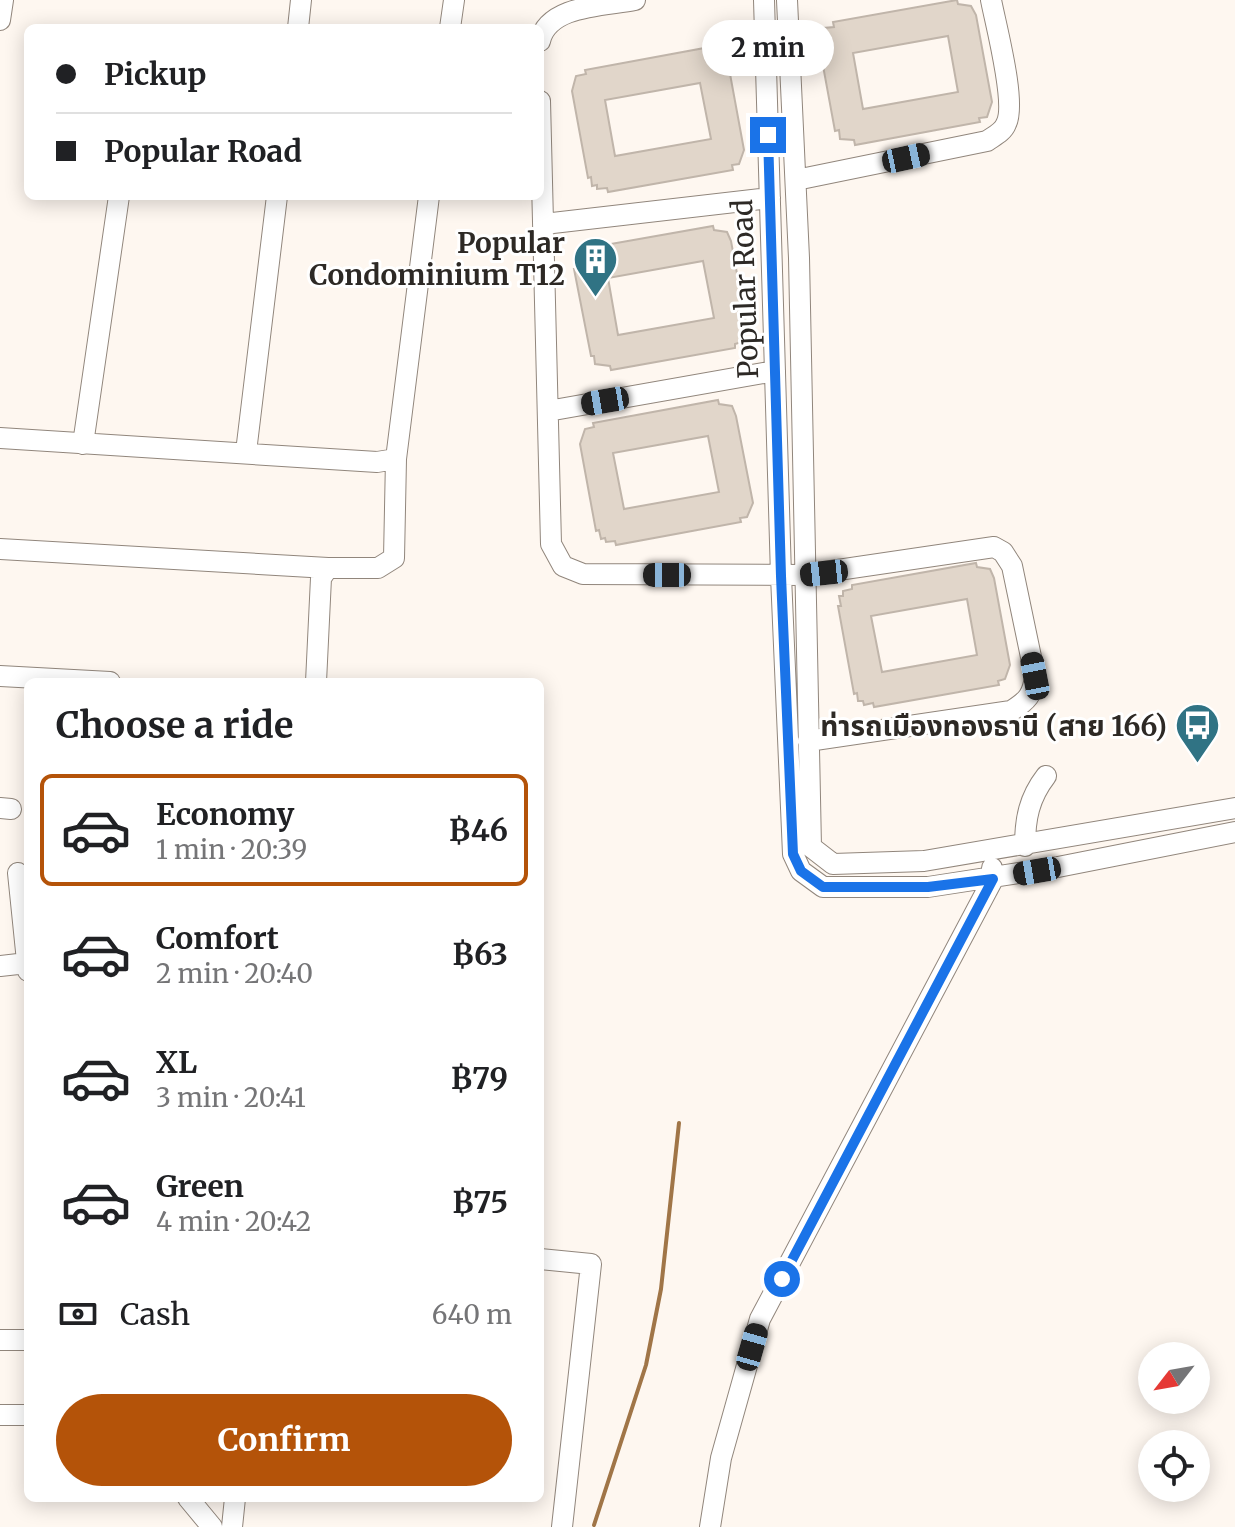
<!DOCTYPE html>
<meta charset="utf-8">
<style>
body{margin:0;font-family:Merriweather,"Noto Sans Thai",serif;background:#f6f6f6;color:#202124;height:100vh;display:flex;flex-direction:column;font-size:30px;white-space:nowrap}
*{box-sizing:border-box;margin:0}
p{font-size:26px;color:#757577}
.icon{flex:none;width:44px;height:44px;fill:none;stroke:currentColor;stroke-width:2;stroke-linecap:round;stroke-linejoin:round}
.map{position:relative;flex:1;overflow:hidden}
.sheet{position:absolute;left:24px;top:678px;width:520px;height:824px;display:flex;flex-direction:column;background:#fff;border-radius:12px;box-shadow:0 4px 20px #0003}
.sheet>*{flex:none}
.top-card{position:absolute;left:24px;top:24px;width:520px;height:176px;border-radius:12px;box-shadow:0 4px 20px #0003;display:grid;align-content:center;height:176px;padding:0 32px;background:#fff}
.needle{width:52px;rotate:239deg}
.buttons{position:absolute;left:1138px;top:1342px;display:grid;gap:16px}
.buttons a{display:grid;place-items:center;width:72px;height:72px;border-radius:50%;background:#fff;box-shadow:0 4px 20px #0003;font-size:40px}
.end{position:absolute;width:36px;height:36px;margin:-18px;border:10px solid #1a73e8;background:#fff;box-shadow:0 0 0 4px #fff}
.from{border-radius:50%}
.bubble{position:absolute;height:56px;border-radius:28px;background:#fff;box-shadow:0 4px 20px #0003;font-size:26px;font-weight:700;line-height:56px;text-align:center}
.car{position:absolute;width:24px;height:48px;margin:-24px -12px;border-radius:10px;box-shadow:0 0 6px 2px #0007;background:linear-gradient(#222 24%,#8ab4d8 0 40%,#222 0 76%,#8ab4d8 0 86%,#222 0)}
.top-card b{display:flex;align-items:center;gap:28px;height:76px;font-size:30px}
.top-card b+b{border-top:2px solid #e0e0e0}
.top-card i{width:20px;height:20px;background:#202124}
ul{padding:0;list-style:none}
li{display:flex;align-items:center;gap:24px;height:112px;margin:0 16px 12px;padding:0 16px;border:4px solid transparent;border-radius:12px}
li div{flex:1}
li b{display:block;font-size:30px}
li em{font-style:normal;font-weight:700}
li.selected{border-color:#b45309}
li>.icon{width:72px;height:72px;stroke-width:1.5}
h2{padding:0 32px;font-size:36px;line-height:96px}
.pay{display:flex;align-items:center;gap:20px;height:88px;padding:0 32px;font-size:30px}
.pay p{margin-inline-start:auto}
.button{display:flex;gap:16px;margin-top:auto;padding:16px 32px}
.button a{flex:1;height:92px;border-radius:48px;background:#b45309;color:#fff;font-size:32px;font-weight:700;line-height:92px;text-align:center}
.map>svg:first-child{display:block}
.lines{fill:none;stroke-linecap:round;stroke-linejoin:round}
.stream{stroke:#a07547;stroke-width:4}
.building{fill:#e1d6ca;stroke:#c0b5aa;stroke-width:2;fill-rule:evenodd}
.minor-casing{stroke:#91867c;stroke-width:22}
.minor{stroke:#fff;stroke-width:20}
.route{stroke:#1a73e8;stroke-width:10}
.labels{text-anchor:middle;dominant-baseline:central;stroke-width:6;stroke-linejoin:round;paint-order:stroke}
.poi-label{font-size:28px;font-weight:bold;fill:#2d2925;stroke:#fff;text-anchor:end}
.street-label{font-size:28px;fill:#2d2925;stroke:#fff}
</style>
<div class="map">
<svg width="1235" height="1527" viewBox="0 0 1235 1527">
<rect width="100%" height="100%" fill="#fef7f0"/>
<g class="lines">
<path class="stream" d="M 594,1525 L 646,1365 L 661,1289 L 679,1123"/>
</g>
<path class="building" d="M 957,0 L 958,4 L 971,6 L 976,15 L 992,102 L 987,117 L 979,118 L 980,122 L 855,145 L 854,140 L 840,139 L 839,130 L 835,131 L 819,44 L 822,43 L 821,33 L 825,32 L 824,28 L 834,27 L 833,22 ZM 948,36 L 958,92 L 863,109 L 853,53 Z
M 710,47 L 711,51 L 724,53 L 728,63 L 744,150 L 739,164 L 732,165 L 733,170 L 608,192 L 607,188 L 597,189 L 597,185 L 592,186 L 591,177 L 588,178 L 572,91 L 576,76 L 586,74 L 585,70 ZM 700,83 L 711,139 L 615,156 L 605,100 Z
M 713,226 L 714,230 L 727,232 L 731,241 L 747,328 L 742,342 L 735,344 L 735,348 L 611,370 L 610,366 L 595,364 L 594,356 L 591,356 L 574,269 L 578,269 L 576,259 L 580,258 L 579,254 L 589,252 L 588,248 ZM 703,261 L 714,318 L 618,335 L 608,278 Z
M 718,400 L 719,404 L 732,406 L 736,416 L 753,503 L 747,517 L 740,518 L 741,522 L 616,545 L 615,541 L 606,542 L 605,538 L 601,539 L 599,530 L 596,531 L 580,444 L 585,429 L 594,427 L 593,423 ZM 708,436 L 719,492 L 624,509 L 613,453 Z
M 976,563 L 977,567 L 990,569 L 994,578 L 1010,665 L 1005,679 L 998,681 L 999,685 L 874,707 L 873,703 L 864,705 L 863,701 L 858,701 L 857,693 L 854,694 L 838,606 L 841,606 L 839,596 L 843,596 L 843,591 L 852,589 L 852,585 ZM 967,599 L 977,655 L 882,672 L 871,616 Z"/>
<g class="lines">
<defs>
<path id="minor" d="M 764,0 L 781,576 L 793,854 L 801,871 L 823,887 L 928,887 L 1058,867 L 1235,832
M 787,0 L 799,258 L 811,847 L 833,864 L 924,861 L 1235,808
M 0,20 L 3,0
M 298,28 L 301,0
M 450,28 L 454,0
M 540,41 C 548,5 604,6 635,0
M 540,101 L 551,544 L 563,566 L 583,574 L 804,575 L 994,547 L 1003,552 L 1012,566 L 1035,676 C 1033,695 1027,701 1011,711 L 808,741
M 796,180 L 987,141 C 994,136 1003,132 1006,124 C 1017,104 996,26 991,0
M 544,224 L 770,198
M 548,411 L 775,371
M 0,438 L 377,462 L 396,459
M 83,444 L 119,196
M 246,452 L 277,196
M 0,549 L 328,568
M 0,676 L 110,682
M 316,682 L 321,578 L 328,568 L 378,568 L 394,558 L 396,459 L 429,196
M 0,808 L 11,809
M 1025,846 C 1025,819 1029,798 1046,776
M 18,873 L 28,971
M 0,966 L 27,963
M 540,1259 L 591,1264 L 562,1527
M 0,1340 L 28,1340
M 0,1415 L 28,1415
M 188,1498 L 212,1527
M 232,1527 L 235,1498
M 710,1527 L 721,1458 L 760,1319 L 993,879 L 992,868"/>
</defs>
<use href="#minor" class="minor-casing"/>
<use href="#minor" class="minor"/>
</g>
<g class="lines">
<path class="route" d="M 768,135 L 781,576 L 793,854 L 801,871 L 823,887 L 928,887 L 993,879 L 782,1279"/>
</g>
<defs>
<symbol id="building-pin" viewBox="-11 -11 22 30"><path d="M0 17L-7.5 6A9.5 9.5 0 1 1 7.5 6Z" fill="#307384" stroke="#fff"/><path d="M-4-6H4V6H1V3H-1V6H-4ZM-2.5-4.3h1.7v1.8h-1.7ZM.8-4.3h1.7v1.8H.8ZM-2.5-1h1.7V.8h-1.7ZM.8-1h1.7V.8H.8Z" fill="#fff"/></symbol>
<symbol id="bus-pin" viewBox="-11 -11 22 30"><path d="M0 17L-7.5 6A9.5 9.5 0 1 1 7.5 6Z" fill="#307384" stroke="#fff"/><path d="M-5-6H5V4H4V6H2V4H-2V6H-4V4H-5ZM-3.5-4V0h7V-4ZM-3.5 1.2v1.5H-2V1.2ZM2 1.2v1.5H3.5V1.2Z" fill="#fff"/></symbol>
</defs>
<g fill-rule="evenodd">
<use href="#building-pin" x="570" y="234" width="51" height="69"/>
<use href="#bus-pin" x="1172" y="700" width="51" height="69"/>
</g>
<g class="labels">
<g class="poi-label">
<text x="565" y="243">Popular<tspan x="565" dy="32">Condominium T12</tspan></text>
<text x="1167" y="726">ท่ารถเมืองทองธานี (สาย 166)</text>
</g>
<g class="street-label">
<text transform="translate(745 289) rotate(-92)">Popular Road</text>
</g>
</g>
</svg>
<div class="buttons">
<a><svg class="needle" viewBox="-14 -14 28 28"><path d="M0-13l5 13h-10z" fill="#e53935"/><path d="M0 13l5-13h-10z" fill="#757577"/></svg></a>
<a><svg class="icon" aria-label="locate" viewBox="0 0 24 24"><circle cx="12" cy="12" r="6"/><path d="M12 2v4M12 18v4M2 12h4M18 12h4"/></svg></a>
</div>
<i class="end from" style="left:782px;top:1279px"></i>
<i class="end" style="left:768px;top:135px"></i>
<div class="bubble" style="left:702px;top:20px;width:132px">2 min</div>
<i class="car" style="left:906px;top:158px;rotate:78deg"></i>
<i class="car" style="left:605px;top:401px;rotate:260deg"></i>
<i class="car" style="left:824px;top:573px;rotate:264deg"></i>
<i class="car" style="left:667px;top:575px;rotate:270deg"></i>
<i class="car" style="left:1035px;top:676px;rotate:349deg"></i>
<i class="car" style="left:1037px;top:871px;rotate:260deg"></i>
<i class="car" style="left:752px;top:1347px;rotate:16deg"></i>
<div class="top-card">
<b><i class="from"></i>Pickup</b>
<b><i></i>Popular Road</b>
</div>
<section class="sheet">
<h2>Choose a ride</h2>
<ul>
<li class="selected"><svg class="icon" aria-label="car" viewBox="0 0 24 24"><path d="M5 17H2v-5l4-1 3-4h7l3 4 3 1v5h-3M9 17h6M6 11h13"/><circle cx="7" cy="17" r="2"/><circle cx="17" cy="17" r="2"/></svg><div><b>Economy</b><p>1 min · 20:39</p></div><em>฿46</em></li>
<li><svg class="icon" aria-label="car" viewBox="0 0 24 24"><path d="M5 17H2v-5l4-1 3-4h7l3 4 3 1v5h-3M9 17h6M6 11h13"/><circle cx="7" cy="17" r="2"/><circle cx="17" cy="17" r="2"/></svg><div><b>Comfort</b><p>2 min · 20:40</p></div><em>฿63</em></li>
<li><svg class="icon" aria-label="car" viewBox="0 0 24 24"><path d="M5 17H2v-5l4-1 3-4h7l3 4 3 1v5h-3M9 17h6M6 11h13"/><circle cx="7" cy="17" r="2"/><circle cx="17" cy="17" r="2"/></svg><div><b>XL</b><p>3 min · 20:41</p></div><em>฿79</em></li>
<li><svg class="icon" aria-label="car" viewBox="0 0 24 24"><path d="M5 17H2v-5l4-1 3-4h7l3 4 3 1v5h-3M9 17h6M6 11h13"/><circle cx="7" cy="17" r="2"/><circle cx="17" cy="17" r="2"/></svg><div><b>Green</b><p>4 min · 20:42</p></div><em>฿75</em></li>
</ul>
<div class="pay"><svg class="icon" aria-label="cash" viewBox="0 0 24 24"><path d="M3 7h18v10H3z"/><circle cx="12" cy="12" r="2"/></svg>Cash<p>640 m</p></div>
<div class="button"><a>Confirm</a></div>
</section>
</div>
